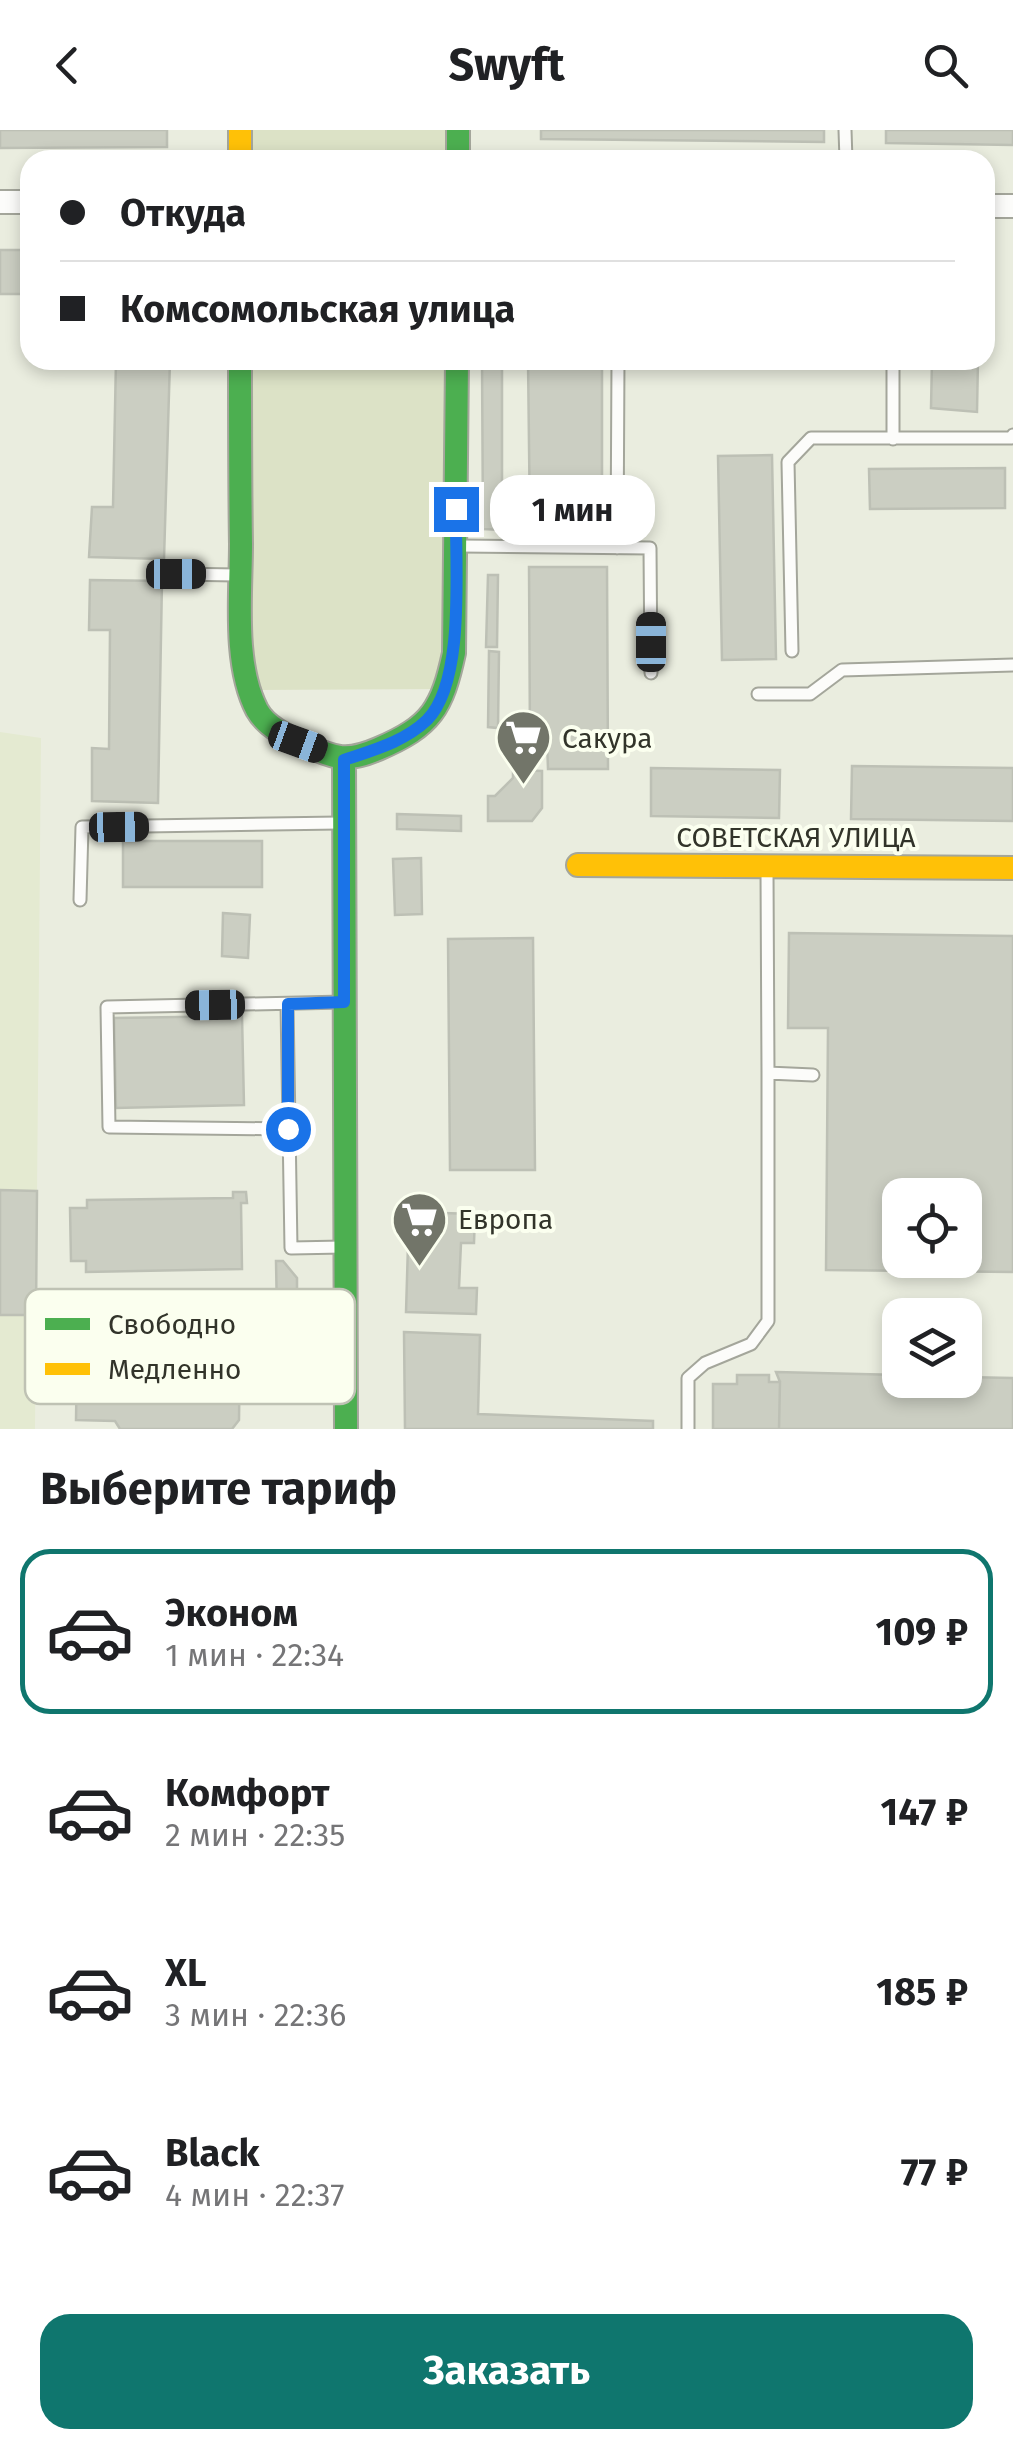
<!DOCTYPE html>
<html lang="ru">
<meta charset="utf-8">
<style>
body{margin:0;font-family:"Fira Sans",sans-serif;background:#f2f2f2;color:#202124;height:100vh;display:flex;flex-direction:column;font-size:38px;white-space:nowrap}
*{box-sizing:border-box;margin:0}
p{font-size:32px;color:#757577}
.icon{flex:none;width:55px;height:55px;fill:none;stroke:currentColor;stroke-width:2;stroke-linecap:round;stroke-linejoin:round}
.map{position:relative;height:1299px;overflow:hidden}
.details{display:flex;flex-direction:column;background:#fff;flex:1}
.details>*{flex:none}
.top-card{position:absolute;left:20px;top:20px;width:975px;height:220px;border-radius:30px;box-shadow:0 5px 15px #0003;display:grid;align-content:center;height:220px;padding:0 40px;background:#fff}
.fabs{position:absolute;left:882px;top:1048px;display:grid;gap:20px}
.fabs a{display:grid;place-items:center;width:100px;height:100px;border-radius:20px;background:#fff;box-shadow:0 5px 15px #0003;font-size:50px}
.end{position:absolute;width:45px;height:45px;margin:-22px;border:12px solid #1a73e8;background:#fff;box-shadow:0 0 0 5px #fff}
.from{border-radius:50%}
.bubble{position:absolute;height:70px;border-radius:30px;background:#fff;box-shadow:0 5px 15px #0003;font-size:32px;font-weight:700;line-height:70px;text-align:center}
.car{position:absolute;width:30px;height:60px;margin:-30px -15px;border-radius:12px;box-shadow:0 0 8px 2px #0007;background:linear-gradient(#222 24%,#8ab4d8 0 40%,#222 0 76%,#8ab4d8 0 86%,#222 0)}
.top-card b{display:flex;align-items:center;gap:35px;height:95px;font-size:38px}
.top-card b+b{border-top:2px solid #e0e0e0}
.top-card i{width:25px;height:25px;background:#202124}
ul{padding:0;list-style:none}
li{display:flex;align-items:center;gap:30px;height:165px;margin:0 20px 15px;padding:0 20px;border:5px solid transparent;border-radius:30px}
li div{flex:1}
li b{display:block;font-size:38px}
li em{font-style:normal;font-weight:700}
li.selected{border-color:#0f766e}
li>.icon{width:90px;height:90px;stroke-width:1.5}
h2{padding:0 40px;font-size:45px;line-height:120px}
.primary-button{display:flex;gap:20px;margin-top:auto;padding:20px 40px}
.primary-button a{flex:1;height:115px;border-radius:30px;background:#0f766e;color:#fff;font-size:40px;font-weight:700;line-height:115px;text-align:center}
header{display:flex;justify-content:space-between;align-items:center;height:130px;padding:0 40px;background:#fff;font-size:45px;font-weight:700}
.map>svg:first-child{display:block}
.built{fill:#e4ead1}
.green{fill:#dce2c6}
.building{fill:#cbcec2;stroke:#bdc0b5;stroke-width:2.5;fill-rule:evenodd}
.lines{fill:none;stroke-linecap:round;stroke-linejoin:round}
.lane-casing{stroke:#a4a69b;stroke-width:15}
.street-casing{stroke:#a4a69b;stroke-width:26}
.fast-casing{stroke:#a4a69b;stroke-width:26}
.slow-casing{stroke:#a4a69b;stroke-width:26}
.lane{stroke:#fcfcfa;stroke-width:11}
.street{stroke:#fcfcfa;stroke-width:22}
.fast{stroke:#4caf50;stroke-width:22}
.slow{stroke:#ffc107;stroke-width:22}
.route{stroke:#1a73e8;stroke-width:12}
.labels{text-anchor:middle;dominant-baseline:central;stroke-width:8;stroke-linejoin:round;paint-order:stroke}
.poi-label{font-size:28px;fill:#32342a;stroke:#fbffef;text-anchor:start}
.street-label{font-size:28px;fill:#32342a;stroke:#fbffef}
.key{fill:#fbffef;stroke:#bfc2b4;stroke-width:2.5}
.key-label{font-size:28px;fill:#32342a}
</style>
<header><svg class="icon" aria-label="back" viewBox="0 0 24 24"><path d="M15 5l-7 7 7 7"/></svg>Swyft<svg class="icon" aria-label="search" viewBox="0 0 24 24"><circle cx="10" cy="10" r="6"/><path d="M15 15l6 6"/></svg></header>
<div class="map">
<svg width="1013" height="1299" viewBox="0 0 1013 1299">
<rect width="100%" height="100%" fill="#eaeddf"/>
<path class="built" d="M 0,602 L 41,608 L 35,1299 L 0,1299 Z"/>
<path class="green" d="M 240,0 L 458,0 L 458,30 L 240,30 Z
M 240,230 L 457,230 L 446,559 L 250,560 Z"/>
<path class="building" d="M 0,0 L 167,0 L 167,17 L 0,18 Z
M 541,0 L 824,0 L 824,12 L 541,9 Z
M 886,0 L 1013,0 L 1013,15 L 886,13 Z
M 0,120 L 30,120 L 30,164 L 0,164 Z
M 116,230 L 170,230 L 164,429 L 89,427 L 92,377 L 113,377 Z
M 482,230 L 502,230 L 502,400 L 483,399 Z
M 528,230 L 602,230 L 602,397 L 530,397 Z
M 932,230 L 978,230 L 977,282 L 931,278 Z
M 772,325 L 776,529 L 722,530 L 718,326 Z
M 1005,338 L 1005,378 L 870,379 L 869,339 Z
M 529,437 L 607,437 L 608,639 L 548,639 L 547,611 L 530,611 Z
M 488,445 L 498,445 L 497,517 L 486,517 Z
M 90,450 L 162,451 L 158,673 L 92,671 L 92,618 L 109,619 L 110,500 L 89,500 Z
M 489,521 L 499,522 L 498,598 L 488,597 Z
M 852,636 L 1013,638 L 1013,691 L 851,689 Z
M 651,638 L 780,640 L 779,688 L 651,686 Z
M 513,640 L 542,641 L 542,678 L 532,691 L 488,691 L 488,666 L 495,666 L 513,648 Z
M 397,684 L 461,686 L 461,701 L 397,699 Z
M 123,711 L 262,711 L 262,757 L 123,757 Z
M 421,728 L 422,784 L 395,785 L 393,729 Z
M 223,783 L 250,785 L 248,828 L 222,826 Z
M 789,803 L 1013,806 L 1013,1142 L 826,1140 L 828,898 L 788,898 ZM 900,1065 L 965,1065 L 965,1130 L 900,1130 Z
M 533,808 L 535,1040 L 450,1040 L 448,809 Z
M 242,886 L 244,975 L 116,978 L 114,888 Z
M 0,1060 L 37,1061 L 36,1185 L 0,1185 Z
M 233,1062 L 246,1062 L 247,1073 L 241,1073 L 242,1139 L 86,1142 L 86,1131 L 71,1131 L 70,1078 L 87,1078 L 87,1070 L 233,1068 Z
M 409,1082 L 475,1084 L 474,1113 L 461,1113 L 459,1158 L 477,1158 L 476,1184 L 406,1182 Z
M 276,1131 L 283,1131 L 297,1148 L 297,1184 L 277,1185 Z
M 115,1194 L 231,1196 L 240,1210 L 239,1290 L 232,1299 L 120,1299 L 115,1291 L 76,1290 L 77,1227 L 96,1227 L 96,1214 L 114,1215 Z
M 404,1202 L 480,1205 L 478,1284 L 653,1291 L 653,1299 L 405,1299 Z
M 776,1242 L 900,1245 L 900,1250 L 965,1250 L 965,1247 L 1013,1248 L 1013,1299 L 779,1299 L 780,1252 Z
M 737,1245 L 769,1245 L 769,1252 L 780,1252 L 779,1299 L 713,1299 L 713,1254 L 737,1254 Z"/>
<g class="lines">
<defs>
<path id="lane" d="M 845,0 L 846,30
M 893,230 L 893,309
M 460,416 L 650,418 L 651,543
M 617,418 L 618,230
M 176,444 L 236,445
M 792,521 L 788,332 L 811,308 L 1011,308 L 1013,305
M 758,564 L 810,564 L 842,540 L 1013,535
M 767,741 L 768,943 L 813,945
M 80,770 L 82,697 L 339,693
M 287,874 L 291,1118 L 343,1117
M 288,999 L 109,997 L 107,877 L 344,872
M 688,1299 L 688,1248 L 705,1233 L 751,1214 L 768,1191 L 768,943"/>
<path id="street" d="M 0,72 L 30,72
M 985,76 L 1013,76"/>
<path id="fast" d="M 458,0 L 458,30
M 240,230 C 240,291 240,352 241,414 C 241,464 233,534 257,580 C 267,598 289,607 306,615 C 335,629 348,632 378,619 C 432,596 442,578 454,523 L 457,230
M 344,630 L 346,1299"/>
<path id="slow" d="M 240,0 L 240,30
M 578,735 L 1013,738"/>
</defs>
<use href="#lane" class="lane-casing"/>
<use href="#street" class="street-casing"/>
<use href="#fast" class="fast-casing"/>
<use href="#slow" class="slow-casing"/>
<use href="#lane" class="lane"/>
<use href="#street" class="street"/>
<use href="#fast" class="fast"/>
<use href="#slow" class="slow"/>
</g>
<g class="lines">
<path class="route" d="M 288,999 L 288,874 L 344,872 L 344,630 C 373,620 404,612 427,590 C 466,551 455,433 456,379"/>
</g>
<defs>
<symbol id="supermarket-pin" viewBox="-11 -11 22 30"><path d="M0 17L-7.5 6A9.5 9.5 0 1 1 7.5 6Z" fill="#727569" stroke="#fbffef"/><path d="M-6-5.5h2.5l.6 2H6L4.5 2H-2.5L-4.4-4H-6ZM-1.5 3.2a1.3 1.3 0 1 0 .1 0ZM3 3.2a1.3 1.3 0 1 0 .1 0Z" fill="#fff"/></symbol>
</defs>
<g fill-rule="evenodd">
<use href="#supermarket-pin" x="492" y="576" width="63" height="86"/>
<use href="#supermarket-pin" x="388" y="1058" width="63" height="86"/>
</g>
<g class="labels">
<g class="poi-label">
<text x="562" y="608">Сакура</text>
<text x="458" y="1089">Европа</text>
</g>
<g class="street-label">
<text x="796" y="707">СОВЕТСКАЯ УЛИЦА</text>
</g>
</g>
<rect x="25" y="1159" width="330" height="115" rx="15" class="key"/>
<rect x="45" y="1188" width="45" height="12" fill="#4caf50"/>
<rect x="45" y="1233" width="45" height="12" fill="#ffc107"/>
<g class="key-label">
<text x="108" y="1204">Свободно</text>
<text x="108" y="1249">Медленно</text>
</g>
</svg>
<div class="fabs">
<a><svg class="icon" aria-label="locate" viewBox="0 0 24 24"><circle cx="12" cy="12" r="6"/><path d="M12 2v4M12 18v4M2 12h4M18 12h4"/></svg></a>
<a><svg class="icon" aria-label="layers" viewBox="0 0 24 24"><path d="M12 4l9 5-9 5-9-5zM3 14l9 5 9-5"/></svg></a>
</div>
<i class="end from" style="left:288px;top:999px"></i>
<i class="end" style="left:456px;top:379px"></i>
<div class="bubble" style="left:490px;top:345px;width:165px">1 мин</div>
<i class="car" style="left:176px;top:444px;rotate:90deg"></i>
<i class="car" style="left:651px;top:512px;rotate:0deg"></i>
<i class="car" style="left:298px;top:612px;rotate:110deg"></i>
<i class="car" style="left:119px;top:697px;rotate:89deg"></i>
<i class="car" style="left:215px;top:875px;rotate:269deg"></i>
<div class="top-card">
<b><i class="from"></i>Откуда</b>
<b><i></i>Комсомольская улица</b>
</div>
</div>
<section class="details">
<h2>Выберите тариф</h2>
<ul>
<li class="selected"><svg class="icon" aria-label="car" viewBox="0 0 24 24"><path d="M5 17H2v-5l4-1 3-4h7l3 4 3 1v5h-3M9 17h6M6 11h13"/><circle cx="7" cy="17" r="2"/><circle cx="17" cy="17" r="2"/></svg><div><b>Эконом</b><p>1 мин · 22:34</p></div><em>109 ₽</em></li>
<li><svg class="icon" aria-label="car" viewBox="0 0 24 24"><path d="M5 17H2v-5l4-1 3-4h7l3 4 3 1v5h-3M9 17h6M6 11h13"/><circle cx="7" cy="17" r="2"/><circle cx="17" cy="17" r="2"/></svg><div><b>Комфорт</b><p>2 мин · 22:35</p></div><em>147 ₽</em></li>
<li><svg class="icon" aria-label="car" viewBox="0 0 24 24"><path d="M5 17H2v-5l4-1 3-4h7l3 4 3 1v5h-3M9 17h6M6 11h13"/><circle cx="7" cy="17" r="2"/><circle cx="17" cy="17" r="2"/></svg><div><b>XL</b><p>3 мин · 22:36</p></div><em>185 ₽</em></li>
<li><svg class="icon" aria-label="car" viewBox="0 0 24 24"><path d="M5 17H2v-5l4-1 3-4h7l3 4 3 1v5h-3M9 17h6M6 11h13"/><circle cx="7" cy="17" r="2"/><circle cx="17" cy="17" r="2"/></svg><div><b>Black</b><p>4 мин · 22:37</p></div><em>77 ₽</em></li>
</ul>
<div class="primary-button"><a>Заказать</a></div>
</section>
